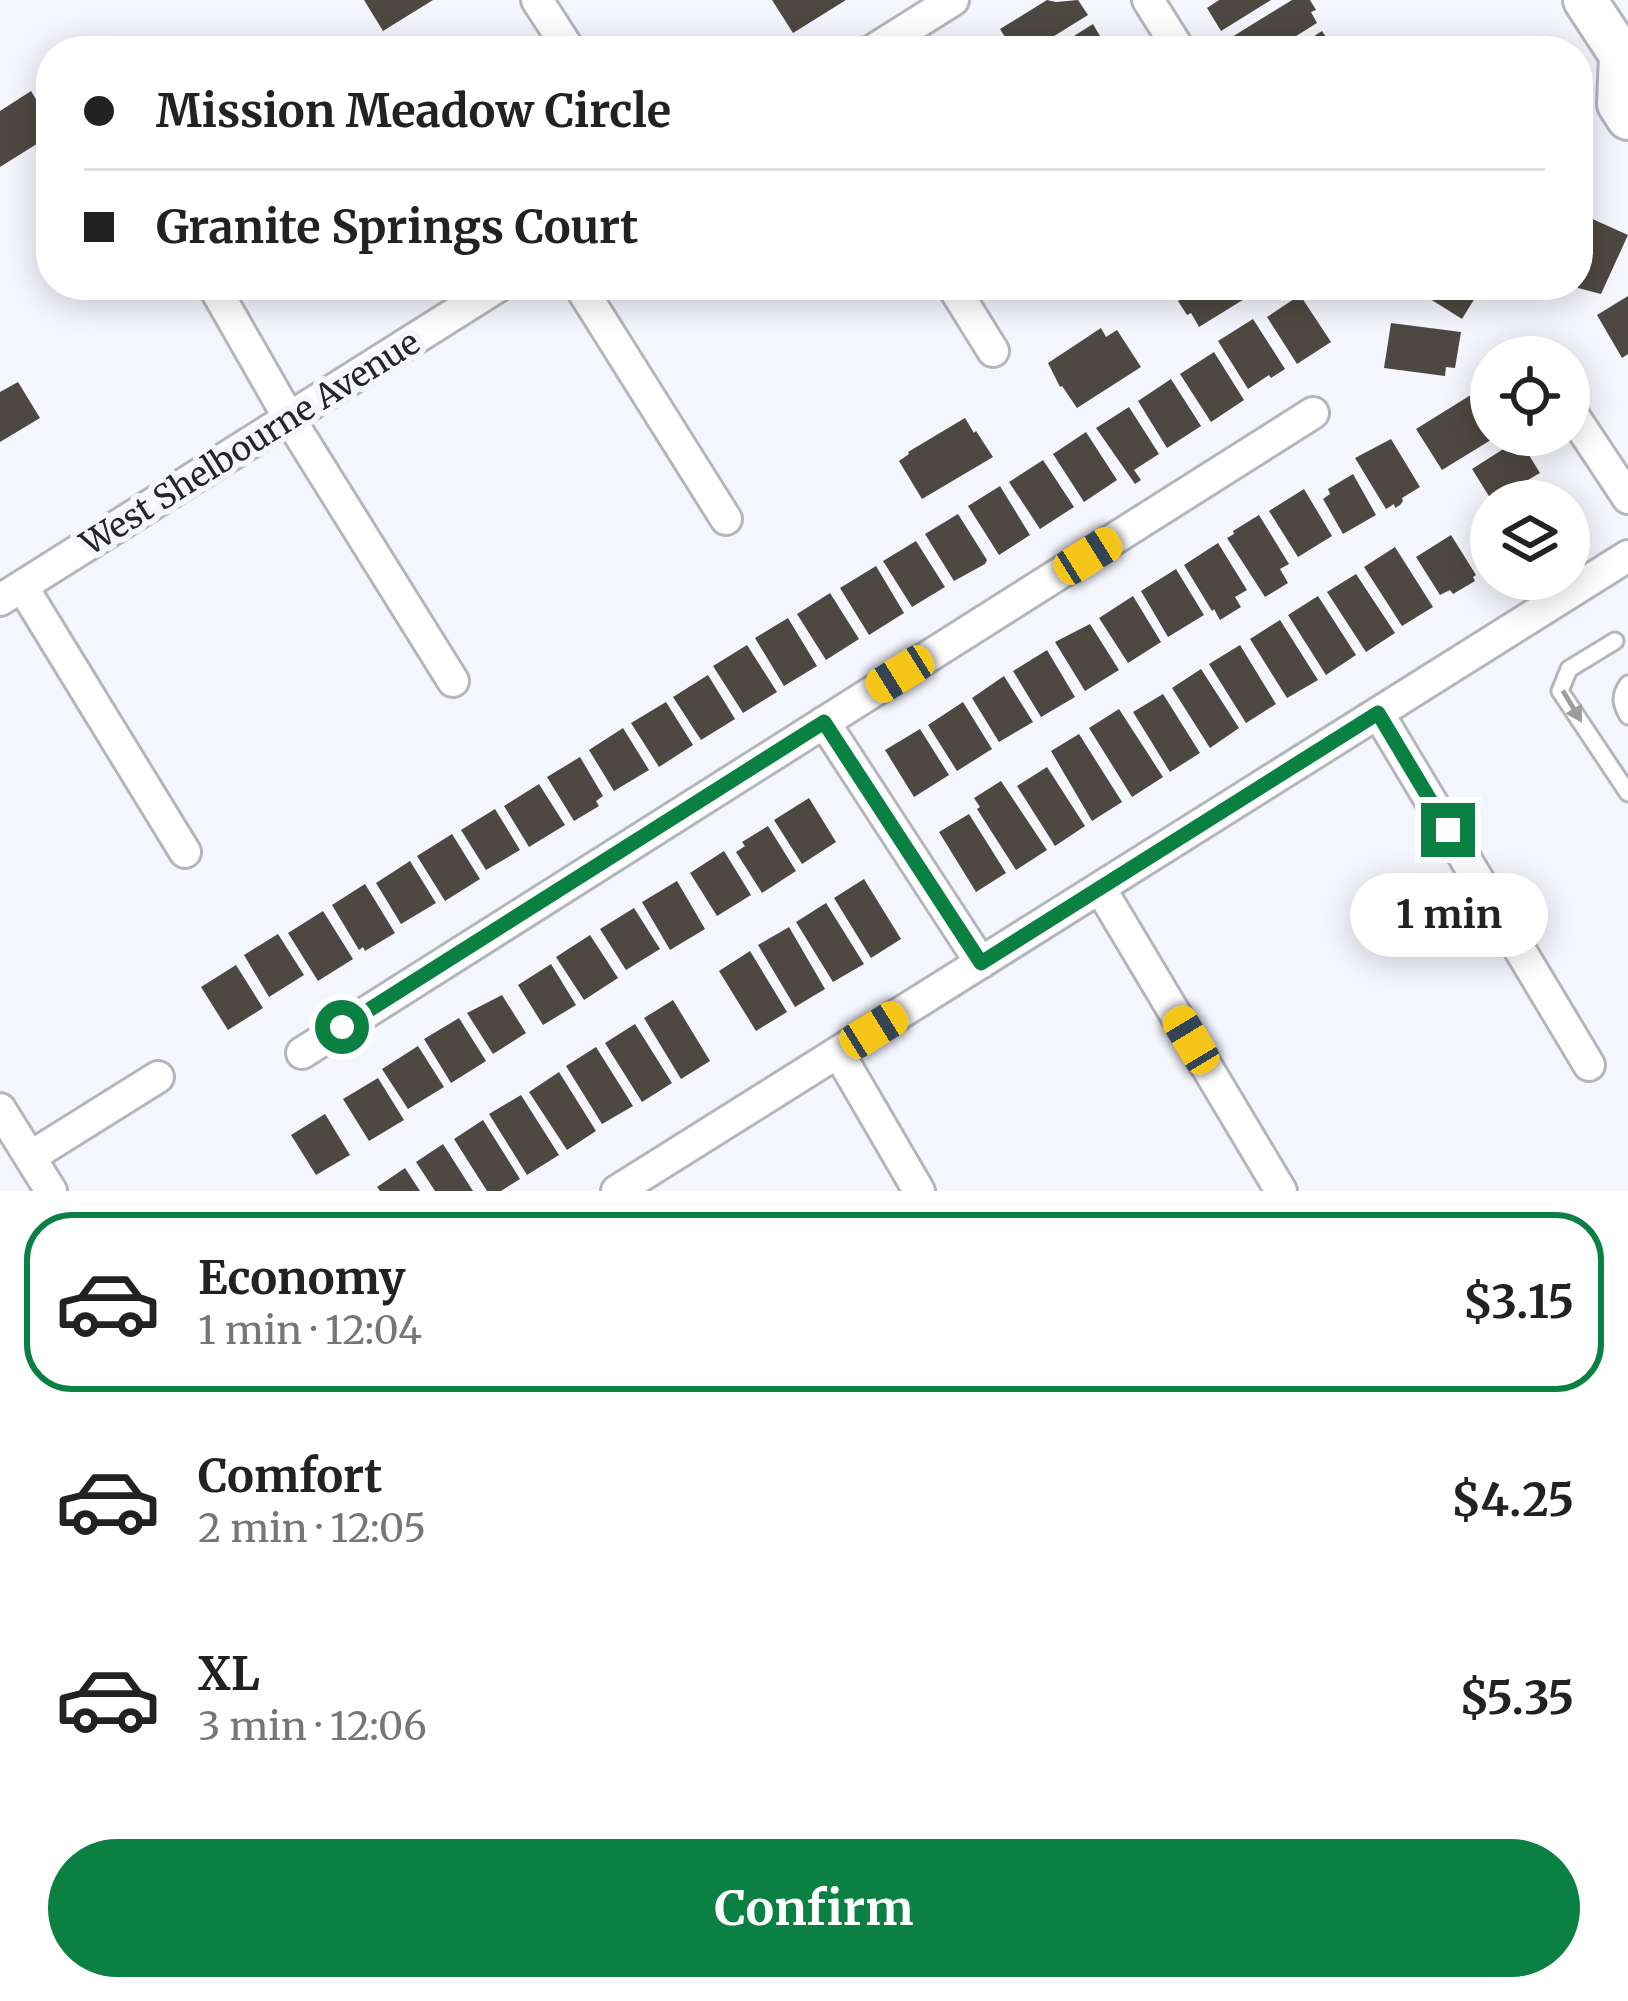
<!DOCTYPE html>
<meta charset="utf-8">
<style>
body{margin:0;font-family:Merriweather,serif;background:#f6f6f6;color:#222;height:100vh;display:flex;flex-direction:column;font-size:45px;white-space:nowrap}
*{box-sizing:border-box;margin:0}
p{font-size:39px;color:#767676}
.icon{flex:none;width:66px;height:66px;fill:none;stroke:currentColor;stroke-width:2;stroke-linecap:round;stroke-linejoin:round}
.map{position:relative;height:1191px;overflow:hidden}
.panel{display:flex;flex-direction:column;background:#fff;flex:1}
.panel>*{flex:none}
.guide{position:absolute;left:36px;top:36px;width:1557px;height:264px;border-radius:48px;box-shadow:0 6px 30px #0003;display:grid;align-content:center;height:264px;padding:0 48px;background:#fff}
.buttons{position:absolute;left:1470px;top:336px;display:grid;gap:24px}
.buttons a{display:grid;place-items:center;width:120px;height:120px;border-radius:50%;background:#fff;box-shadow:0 6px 30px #0003;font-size:60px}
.end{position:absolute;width:54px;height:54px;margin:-27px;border:15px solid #0b8043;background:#fff;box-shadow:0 0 0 6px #fff}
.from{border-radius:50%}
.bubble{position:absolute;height:84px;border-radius:42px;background:#fff;box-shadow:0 6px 30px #0003;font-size:39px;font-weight:700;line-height:84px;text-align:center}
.car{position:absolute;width:36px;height:72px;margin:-36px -18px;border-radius:15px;box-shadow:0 0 9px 3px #0007;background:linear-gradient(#f5c518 24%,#345 0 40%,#f5c518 0 76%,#345 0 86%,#f5c518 0)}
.guide b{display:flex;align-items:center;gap:42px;height:114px;font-size:45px}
.guide b+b{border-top:3px solid #e0e0e0}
.guide i{width:30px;height:30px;background:#222}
ul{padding:21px 0 0;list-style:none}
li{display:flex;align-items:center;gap:36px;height:180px;margin:0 24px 18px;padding:0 24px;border:6px solid transparent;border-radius:48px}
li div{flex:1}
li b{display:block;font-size:45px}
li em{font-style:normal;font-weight:700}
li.on{border-color:#0b8043}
li>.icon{width:108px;height:108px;stroke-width:1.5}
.button{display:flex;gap:24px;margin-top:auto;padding:24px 48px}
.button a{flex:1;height:138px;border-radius:72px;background:#0b8043;color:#fff;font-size:48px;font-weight:700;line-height:138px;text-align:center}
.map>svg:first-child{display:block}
.building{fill:#4e4842}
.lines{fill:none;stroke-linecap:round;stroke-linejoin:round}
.lane-casing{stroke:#b5b5be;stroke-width:21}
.street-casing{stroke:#b5b5be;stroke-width:36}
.secondary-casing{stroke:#b5b5be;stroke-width:48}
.lane{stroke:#fff;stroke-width:15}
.street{stroke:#fff;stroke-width:30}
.secondary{stroke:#fff;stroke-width:42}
.oneway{fill:#9d9d9e}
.route{stroke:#0b8043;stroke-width:15}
.labels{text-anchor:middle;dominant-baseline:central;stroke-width:12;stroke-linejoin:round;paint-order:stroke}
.street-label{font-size:33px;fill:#252528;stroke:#f5f5fe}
</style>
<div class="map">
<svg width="1628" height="1191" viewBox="0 0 1628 1191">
<rect width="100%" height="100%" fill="#f5f5fe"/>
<path class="building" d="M 364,0 L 433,0 L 383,31 Z
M 772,0 L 846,0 L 793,33 Z
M 1047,0 L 1056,2 L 1078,0 L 1088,15 L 1030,51 L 1006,51 L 1002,46 L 1008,42 L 1000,29 Z
M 1219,0 L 1271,0 L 1221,31 L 1207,8 Z
M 1292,0 L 1310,0 L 1316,10 L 1311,12 L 1317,23 L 1272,51 L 1234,51 L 1227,40 Z
M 1093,24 L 1107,48 L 1102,51 L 1050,51 Z
M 1322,31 L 1332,46 L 1328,48 L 1330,51 L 1291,51 Z
M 31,91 L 51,124 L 51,135 L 0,167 L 0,111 Z
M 1588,217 L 1628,235 L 1601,294 L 1578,288 L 1578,238 Z
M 1203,285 L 1267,285 L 1199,327 L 1191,313 L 1187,315 L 1178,301 Z
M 1408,285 L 1483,285 L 1462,319 Z
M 1300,295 L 1331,342 L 1297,364 L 1267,317 Z
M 1628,296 L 1628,354 L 1622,358 L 1597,315 Z
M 1253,319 L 1285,369 L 1271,378 L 1269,375 L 1248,389 L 1218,341 Z
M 1391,323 L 1461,332 L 1455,368 L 1446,367 L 1445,376 L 1384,368 Z
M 1101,328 L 1106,337 L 1117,330 L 1141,367 L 1077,408 L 1062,386 L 1060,387 L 1048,363 Z
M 1214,352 L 1244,400 L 1211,422 L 1180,374 Z
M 1171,379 L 1201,426 L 1167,448 L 1138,401 Z
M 18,382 L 40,418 L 0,442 L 0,392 Z
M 1474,393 L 1491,419 L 1491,435 L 1499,435 L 1442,470 L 1416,429 Z
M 1129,407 L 1159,454 L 1134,470 L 1141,480 L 1135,484 L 1096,428 Z
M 965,418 L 974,433 L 976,431 L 993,457 L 922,499 L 899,461 L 909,454 L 908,452 Z
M 1086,432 L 1117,480 L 1084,502 L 1053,454 Z
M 1391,439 L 1420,487 L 1402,498 L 1403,501 L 1400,505 L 1395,508 L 1394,504 L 1386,509 L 1355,458 Z
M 1519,439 L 1540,473 L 1492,501 L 1472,469 Z
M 1043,460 L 1074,507 L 1040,529 L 1009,482 Z
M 1353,474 L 1376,515 L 1343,534 L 1323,499 L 1330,494 L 1328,489 Z
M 1000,486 L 1030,535 L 999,555 L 968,506 Z
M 1304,489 L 1332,536 L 1298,557 L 1269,511 Z
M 958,514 L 987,560 L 985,564 L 954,581 L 925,534 Z
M 1259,515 L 1289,564 L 1280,569 L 1288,583 L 1265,597 L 1227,538 L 1234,534 L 1233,531 Z
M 1451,535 L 1476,575 L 1473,577 L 1475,581 L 1453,594 L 1450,590 L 1440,595 L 1416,557 Z
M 916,541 L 945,587 L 912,607 L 883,561 Z
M 1218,543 L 1247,590 L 1235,597 L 1241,607 L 1220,620 L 1214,609 L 1212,611 L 1184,565 Z
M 1395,547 L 1433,607 L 1402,626 L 1364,567 Z
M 876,566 L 904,613 L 869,635 L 840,588 Z
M 1176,569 L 1204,615 L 1168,637 L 1141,591 Z
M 1356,574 L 1395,633 L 1366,652 L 1327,592 Z
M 830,593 L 859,639 L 826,660 L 797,614 Z
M 1133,596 L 1161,642 L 1128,663 L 1099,618 Z
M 1318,596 L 1356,655 L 1326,675 L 1288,615 Z
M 788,618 L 817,666 L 784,686 L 755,638 Z
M 1280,620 L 1318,680 L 1287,698 L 1250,639 Z
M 1090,624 L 1119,670 L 1085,691 L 1055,642 Z
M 747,645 L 777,692 L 743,713 L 713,666 Z
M 1240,645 L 1276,704 L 1246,723 L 1209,664 Z
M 1047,650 L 1075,697 L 1041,717 L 1013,671 Z
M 1201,669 L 1239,728 L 1210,748 L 1172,688 Z
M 708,675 L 735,719 L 701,740 L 673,697 Z
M 1004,676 L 1033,722 L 999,742 L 972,698 Z
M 1163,694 L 1200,753 L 1170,772 L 1133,712 Z
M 666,702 L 693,745 L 659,767 L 631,723 Z
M 963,702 L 992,749 L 957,771 L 928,725 Z
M 1119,709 L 1163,777 L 1132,797 L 1089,728 Z
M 623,728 L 649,770 L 614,791 L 589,750 Z
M 920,729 L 949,775 L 914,797 L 885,750 Z
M 1079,734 L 1122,802 L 1092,821 L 1051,751 Z
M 580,757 L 603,796 L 596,801 L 599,806 L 574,821 L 547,777 Z
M 1047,767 L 1085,826 L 1055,846 L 1017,786 Z
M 1001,781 L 1047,850 L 1016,870 L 977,809 L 980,807 L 974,798 Z
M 539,784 L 565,825 L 529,847 L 504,806 Z
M 809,798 L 836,842 L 802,864 L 774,820 Z
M 495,809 L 520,850 L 486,870 L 461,830 Z
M 969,814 L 1006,873 L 976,892 L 939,832 Z
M 768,826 L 796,871 L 762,893 L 736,852 L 745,846 L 742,842 Z
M 452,834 L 480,879 L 445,901 L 417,856 Z
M 724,851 L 751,895 L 717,916 L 690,873 Z
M 410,861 L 436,903 L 401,924 L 376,883 Z
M 864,879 L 901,939 L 871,958 L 834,898 Z
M 677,881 L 705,929 L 670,950 L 642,902 Z
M 365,884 L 395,933 L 365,951 L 363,947 L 359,950 L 332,905 Z
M 826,903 L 864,964 L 833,982 L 796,922 Z
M 634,908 L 660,949 L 626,970 L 600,929 Z
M 323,911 L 353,959 L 318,981 L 288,933 Z
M 789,927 L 825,989 L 795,1007 L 758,945 Z
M 278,934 L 304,975 L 269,997 L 244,955 Z
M 590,935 L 618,978 L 584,1000 L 556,957 Z
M 750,951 L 787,1012 L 756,1031 L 719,971 Z
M 551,964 L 576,1005 L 543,1025 L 518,985 Z
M 236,965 L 263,1008 L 228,1030 L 201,987 Z
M 502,995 L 526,1033 L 493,1054 L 467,1013 Z
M 673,1000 L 710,1061 L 681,1079 L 644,1018 Z
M 459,1018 L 486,1061 L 451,1083 L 424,1039 Z
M 635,1024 L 672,1083 L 642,1102 L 605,1043 Z
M 418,1046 L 444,1087 L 408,1109 L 382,1069 Z
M 596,1047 L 633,1106 L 602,1124 L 566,1066 Z
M 559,1072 L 596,1131 L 567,1150 L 529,1092 Z
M 378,1078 L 404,1120 L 369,1141 L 343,1099 Z
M 521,1095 L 559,1155 L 527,1175 L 489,1114 Z
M 325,1114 L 350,1155 L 316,1175 L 291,1135 Z
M 483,1120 L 520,1179 L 501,1191 L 487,1191 L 454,1139 Z
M 443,1144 L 473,1191 L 435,1191 L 416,1162 Z
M 405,1168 L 420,1191 L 380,1191 L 377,1187 Z"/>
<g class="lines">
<defs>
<path id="lane" d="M 1615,641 L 1569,669 L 1560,691 L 1628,793
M 1628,684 C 1619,696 1621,704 1628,716"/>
<path id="street" d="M 537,0 L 570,51
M 1148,0 L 1180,51
M 872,51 L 953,0
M 213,285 L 289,418 L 453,681
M 579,285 L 726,519
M 952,285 L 993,351
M 1569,409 L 1628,498
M 22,586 L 185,852
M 0,600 L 500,285
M 1378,713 L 1589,1065
M 824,722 L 981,963
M 1100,888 L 1281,1191
M 838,1052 L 919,1191
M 302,1053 L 1313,413
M 0,1109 L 51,1191
M 30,1157 L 158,1077
M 617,1191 L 1628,556"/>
<path id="secondary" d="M 1585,0 L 1621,55 L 1628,60
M 1621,55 L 1619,104 L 1628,118"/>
</defs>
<use href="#lane" class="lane-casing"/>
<use href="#street" class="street-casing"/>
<use href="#secondary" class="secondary-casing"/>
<use href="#lane" class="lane"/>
<use href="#street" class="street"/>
<use href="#secondary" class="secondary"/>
</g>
<defs><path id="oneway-solid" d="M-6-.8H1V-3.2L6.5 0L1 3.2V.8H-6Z" transform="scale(3)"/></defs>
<use class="oneway" href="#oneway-solid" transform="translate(1572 706) rotate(59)"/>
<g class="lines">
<path class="route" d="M 342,1027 L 824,722 L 981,963 L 1378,713 L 1448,830"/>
</g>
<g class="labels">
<g class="street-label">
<text transform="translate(250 443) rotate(-32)">West Shelbourne Avenue</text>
</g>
</g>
</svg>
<div class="buttons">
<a><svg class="icon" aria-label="locate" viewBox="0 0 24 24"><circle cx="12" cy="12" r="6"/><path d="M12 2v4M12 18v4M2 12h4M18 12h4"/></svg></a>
<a><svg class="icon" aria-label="layers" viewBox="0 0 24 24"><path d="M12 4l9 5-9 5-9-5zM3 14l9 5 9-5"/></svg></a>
</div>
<i class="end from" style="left:342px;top:1027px"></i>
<i class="end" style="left:1448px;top:830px"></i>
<div class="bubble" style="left:1350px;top:873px;width:198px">1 min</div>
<i class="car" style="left:1088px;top:556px;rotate:58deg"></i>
<i class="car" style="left:900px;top:674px;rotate:238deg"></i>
<i class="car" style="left:874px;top:1030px;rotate:58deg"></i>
<i class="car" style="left:1191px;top:1040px;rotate:329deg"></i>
<div class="guide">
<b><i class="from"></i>Mission Meadow Circle</b>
<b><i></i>Granite Springs Court</b>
</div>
</div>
<section class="panel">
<ul>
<li class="on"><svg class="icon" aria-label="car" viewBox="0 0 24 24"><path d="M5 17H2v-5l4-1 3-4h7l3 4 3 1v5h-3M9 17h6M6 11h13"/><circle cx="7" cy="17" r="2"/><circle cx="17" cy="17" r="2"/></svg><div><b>Economy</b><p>1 min · 12:04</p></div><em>$3.15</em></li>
<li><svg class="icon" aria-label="car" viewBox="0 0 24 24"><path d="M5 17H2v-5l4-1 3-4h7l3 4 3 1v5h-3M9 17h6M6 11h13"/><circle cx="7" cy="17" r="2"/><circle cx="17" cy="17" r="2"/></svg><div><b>Comfort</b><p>2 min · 12:05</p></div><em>$4.25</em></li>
<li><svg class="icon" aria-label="car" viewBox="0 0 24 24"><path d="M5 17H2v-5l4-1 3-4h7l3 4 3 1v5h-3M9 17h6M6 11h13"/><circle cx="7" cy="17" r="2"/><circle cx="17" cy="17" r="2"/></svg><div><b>XL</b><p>3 min · 12:06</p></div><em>$5.35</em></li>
</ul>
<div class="button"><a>Confirm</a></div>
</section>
